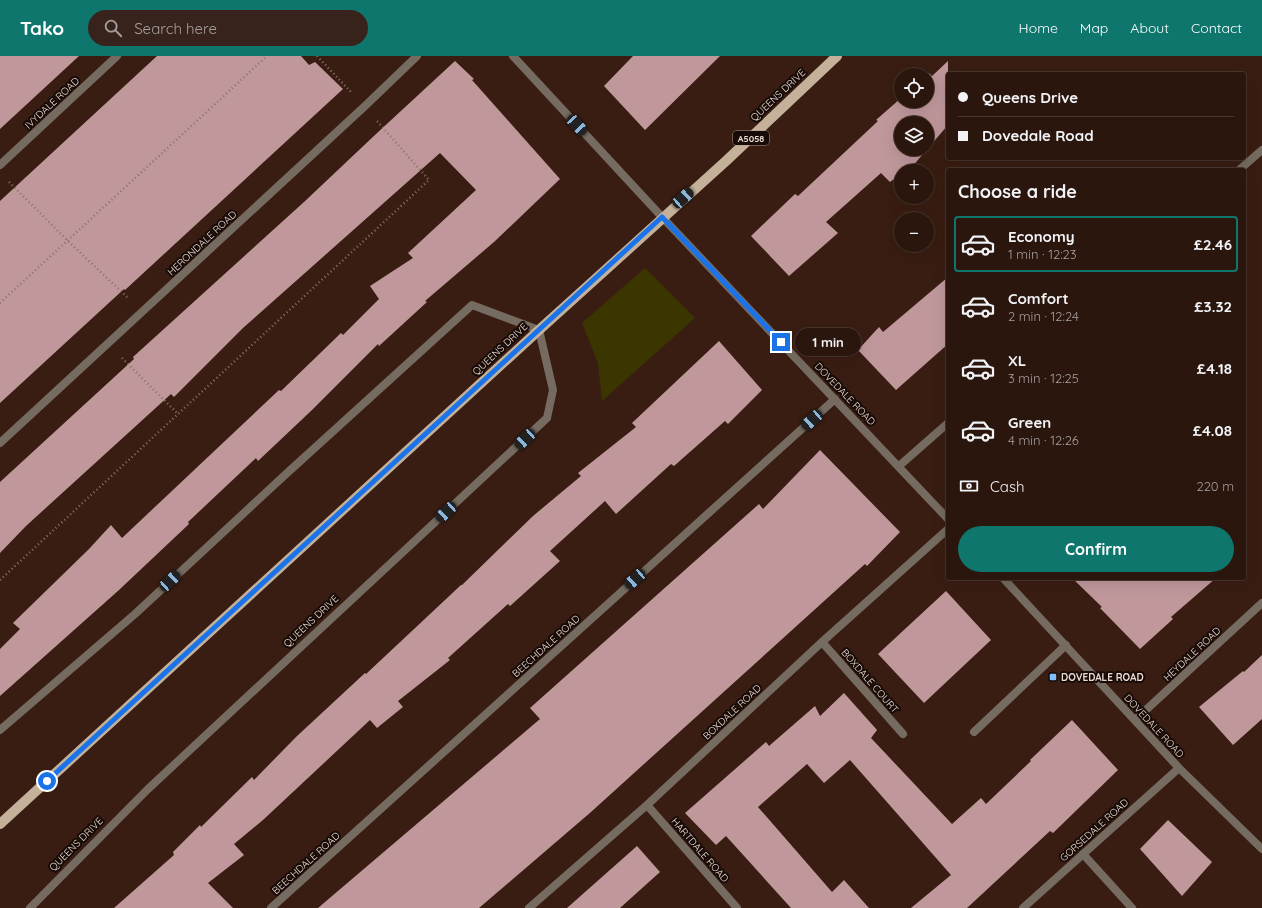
<!DOCTYPE html>
<meta charset="utf-8">
<style>
body{margin:0;font-family:Quicksand,sans-serif;background:#37231c;color:#f1f3f6;height:100vh;display:flex;flex-direction:column;font-size:15px;white-space:nowrap}
*{box-sizing:border-box;margin:0}
p{font-size:13px;color:#a69f9e}
.icon{flex:none;width:22px;height:22px;fill:none;stroke:currentColor;stroke-width:2;stroke-linecap:round;stroke-linejoin:round}
.map{position:relative;flex:1;overflow:hidden}
.drawer{position:absolute;left:946px;top:112px;width:300px;height:412px;display:flex;flex-direction:column;background:#2b160e;border-radius:4px;box-shadow:0 4px 16px #0002,0 0 0 1px #47352e}
.drawer>*{flex:none}
.top-card{position:absolute;left:946px;top:16px;width:300px;height:88px;border-radius:4px;box-shadow:0 4px 16px #0002,0 0 0 1px #47352e;display:grid;align-content:center;height:88px;padding:0 12px;background:#2b160e}
.buttons{position:absolute;left:894px;top:12px;display:grid;gap:8px}
.buttons a{display:grid;place-items:center;width:40px;height:40px;border-radius:50%;background:#2b160e;box-shadow:0 4px 16px #0002,0 0 0 1px #47352e;font-size:20px}
.end{position:absolute;width:18px;height:18px;margin:-9px;border:5px solid #1a73e8;background:#fff;box-shadow:0 0 0 2px #fff}
.from{border-radius:50%}
.bubble{position:absolute;height:28px;border-radius:14px;background:#2b160e;box-shadow:0 4px 16px #0002,0 0 0 1px #47352e;font-size:13px;font-weight:700;line-height:28px;text-align:center}
.car{position:absolute;width:12px;height:24px;margin:-12px -6px;border-radius:5px;box-shadow:0 0 3px 1px #0007;background:linear-gradient(#222 24%,#8ab4d8 0 40%,#222 0 76%,#8ab4d8 0 86%,#222 0)}
.top-card b{display:flex;align-items:center;gap:14px;height:38px;font-size:15px}
.top-card b+b{border-top:1px solid #47352e}
.top-card i{width:10px;height:10px;background:#f1f3f6}
ul{padding:0;list-style:none}
li{display:flex;align-items:center;gap:12px;height:56px;margin:0 8px 6px;padding:0 4px;border:2px solid transparent;border-radius:4px}
li div{flex:1}
li b{display:block;font-size:15px}
li em{font-style:normal;font-weight:700}
li.on{border-color:#0f766e}
li>.icon{width:36px;height:36px;stroke-width:1.5}
h2{padding:0 12px;font-size:18px;line-height:48px}
.pay{display:flex;align-items:center;gap:10px;height:44px;padding:0 12px;font-size:15px}
.pay p{margin-inline-start:auto}
.cta{display:flex;gap:8px;margin-top:auto;padding:8px 12px}
.cta a{flex:1;height:46px;border-radius:24px;background:#0f766e;color:#fff;font-size:16px;font-weight:700;line-height:46px;text-align:center}
header{display:flex;align-items:center;gap:24px;box-sizing:border-box;height:56px;padding:0 20px;background:#0f766e;color:#fff}
header strong{font-size:19px}
nav{display:flex;gap:22px;margin-inline-start:auto;font-size:14px}
.search{width:280px;height:36px;background:#37231c;display:flex;align-items:center;gap:10px;box-sizing:border-box;padding:0 14px;border-radius:22px;color:#a69f9e;font-size:15px}
.map>svg:first-child{display:block}
.green{fill:#3b3500}
.building{fill:#c0989c;fill-rule:evenodd}
.lines{fill:none;stroke-linecap:round;stroke-linejoin:round}
.path{stroke:#8a7168;stroke-width:2.5;stroke-dasharray:1 3;stroke-linecap:butt}
.service{stroke:#756b60;stroke-width:8}
.minor{stroke:#756b60;stroke-width:8}
.primary{stroke:#c5b199;stroke-width:10}
.route{stroke:#1a73e8;stroke-width:5}
.poi-dot{fill:#83bcfb;stroke:#170b07;stroke-width:1.5}
.labels{text-anchor:middle;dominant-baseline:central;stroke-width:4;stroke-linejoin:round;paint-order:stroke}
.shield{fill:#170b07;stroke:#ad9b95;stroke-width:1}
.shield-label{font-size:9px;font-weight:bold;fill:#edd9d2}
.street-label{font-size:10px;fill:#edd9d2;stroke:#170b07}
.poi-label{font-size:10px;font-weight:bold;fill:#edd9d2;stroke:#170b07;text-anchor:start}
</style>
<header>
<strong>Tako</strong>
<div class="search"><svg class="icon" aria-label="search" viewBox="0 0 24 24"><circle cx="10" cy="10" r="6"/><path d="M15 15l6 6"/></svg>Search here</div>
<nav><a>Home</a><a>Map</a><a>About</a><a>Contact</a></nav>
</header>
<div class="map">
<svg width="1262" height="852" viewBox="0 0 1262 852">
<rect width="100%" height="100%" fill="#391d12"/>
<path class="green" d="M 645,212 L 695,262 L 602,345 L 598,307 L 582,267 Z"/>
<path class="building" d="M 0,0 L 79,0 L 0,73 Z
M 157,0 L 301,0 L 309,9 L 315,6 L 343,33 L 125,234 L 124,233 L 0,347 L 0,145 Z
M 633,0 L 720,0 L 645,74 L 604,30 Z
M 455,5 L 474,23 L 472,24 L 560,123 L 494,186 L 425,245 L 427,246 L 379,290 L 378,288 L 312,354 L 258,405 L 256,402 L 188,466 L 189,468 L 119,534 L 0,640 L 0,593 L 20,573 L 13,567 L 89,493 L 111,469 L 122,482 L 279,334 L 281,335 L 341,277 L 343,279 L 379,243 L 370,230 L 413,202 L 408,197 L 476,134 L 440,97 L 243,272 L 174,341 L 171,338 L 26,470 L 0,497 L 0,426 L 134,303 L 133,301 L 304,146 L 376,78 Z
M 948,5 L 948,69 L 911,112 L 906,115 L 901,115 L 901,118 L 890,126 L 881,117 L 826,166 L 838,177 L 789,220 L 751,180 L 795,138 L 798,140 L 878,65 L 876,64 L 901,42 L 901,45 L 927,45 L 927,19 L 929,17 L 932,20 ZM 901,67 L 927,67 L 927,93 L 901,93 Z
M 948,221 L 948,288 L 896,334 L 858,294 L 879,271 L 883,276 Z
M 719,285 L 762,334 L 728,368 L 725,365 L 674,410 L 671,408 L 616,458 L 605,445 L 550,495 L 560,505 L 510,550 L 508,548 L 448,602 L 450,604 L 398,645 L 403,651 L 377,672 L 370,664 L 263,764 L 234,788 L 244,799 L 208,827 L 233,852 L 114,852 L 174,799 L 173,796 L 200,769 L 201,771 L 252,721 L 254,724 L 296,681 L 365,617 L 366,618 L 461,529 L 462,529 L 533,460 L 581,420 L 578,417 L 636,371 L 632,367 Z
M 820,394 L 900,476 L 867,510 L 865,508 L 591,756 L 479,852 L 318,852 L 540,663 L 530,652 L 759,448 L 763,453 Z
M 1072,522 L 1216,522 L 1171,561 L 1173,563 L 1140,593 L 1100,552 L 1102,551 Z
M 946,535 L 991,584 L 924,647 L 878,598 Z
M 1262,599 L 1262,663 L 1233,689 L 1199,651 L 1243,615 L 1244,616 Z
M 844,637 L 877,674 L 871,682 L 952,768 L 981,742 L 986,748 L 1031,705 L 1030,704 L 1072,664 L 1118,714 L 1053,777 L 1050,775 L 967,852 L 911,852 L 951,819 L 850,704 L 824,727 L 807,708 L 758,751 L 832,836 L 844,824 L 869,852 L 791,852 L 726,780 L 716,789 L 685,757 L 766,686 L 769,690 L 815,650 L 820,660 Z
M 1168,764 L 1212,806 L 1182,840 L 1140,793 Z
M 637,790 L 660,816 L 620,852 L 567,852 Z"/>
<g class="lines">
<path class="path" d="M 317,0 L 351,36
M 9,126 L 67,184 L 129,243
M 0,247 L 267,0
M 122,302 L 178,358
M 0,524 L 429,124 L 377,65"/>
<path class="service" d="M 822,586 L 903,678
M 974,676 L 1066,589
M 1083,798 L 1132,852"/>
<path class="minor" d="M 513,0 L 662,161 L 948,463
M 0,109 L 117,0
M 1239,114 L 1262,94
M 0,387 L 365,50 L 417,0
M 899,410 L 948,367
M 1003,522 L 1179,712 L 1262,793
M 1135,664 L 1262,547
M 0,674 L 135,558 L 286,418 L 472,249 L 539,274 L 553,334 L 547,362 L 148,733 L 30,852
M 647,749 L 737,852
M 271,852 L 835,343
M 529,852 L 647,749 L 822,586 L 948,473
M 1023,852 L 1179,712"/>
<path class="primary" d="M 0,768 L 539,274 L 726,105 L 837,0"/>
</g>
<g class="lines">
<path class="route" d="M 47,725 L 662,161 L 781,286"/>
</g>
<rect class="poi-dot" x="1049" y="617" width="8" height="8" rx="2"/>
<g class="labels">
<rect class="shield" x="733" y="75" width="36" height="14" rx="3"/>
<g class="shield-label">
<text x="751" y="82">A5058</text>
</g>
<g class="street-label">
<text transform="translate(778 39) rotate(-43)">QUEENS DRIVE</text>
<text transform="translate(52 47) rotate(-43)">IVYDALE ROAD</text>
<text transform="translate(202 187) rotate(-43)">HERONDALE ROAD</text>
<text transform="translate(500 293) rotate(-43)">QUEENS DRIVE</text>
<text transform="translate(845 338) rotate(46)">DOVEDALE ROAD</text>
<text transform="translate(311 565) rotate(-43)">QUEENS DRIVE</text>
<text transform="translate(546 590) rotate(-42)">BEECHDALE ROAD</text>
<text transform="translate(1192 598) rotate(-43)">HEYDALE ROAD</text>
<text transform="translate(870 625) rotate(49)">BOXDALE COURT</text>
<text transform="translate(732 656) rotate(-43)">BOXDALE ROAD</text>
<text transform="translate(1154 670) rotate(47)">DOVEDALE ROAD</text>
<text transform="translate(1094 774) rotate(-42)">GORSEDALE ROAD</text>
<text transform="translate(76 788) rotate(-45)">QUEENS DRIVE</text>
<text transform="translate(700 794) rotate(49)">HARTDALE ROAD</text>
<text transform="translate(306 807) rotate(-42)">BEECHDALE ROAD</text>
</g>
<g class="poi-label">
<text x="1061" y="621">DOVEDALE ROAD</text>
</g>
</g>
</svg>
<div class="buttons">
<a><svg class="icon" aria-label="locate" viewBox="0 0 24 24"><circle cx="12" cy="12" r="6"/><path d="M12 2v4M12 18v4M2 12h4M18 12h4"/></svg></a>
<a><svg class="icon" aria-label="layers" viewBox="0 0 24 24"><path d="M12 4l9 5-9 5-9-5zM3 14l9 5 9-5"/></svg></a>
<a>+</a>
<a>−</a>
</div>
<i class="end from" style="left:47px;top:725px"></i>
<i class="end" style="left:781px;top:286px"></i>
<div class="bubble" style="left:795px;top:272px;width:66px">1 min</div>
<i class="car" style="left:577px;top:69px;rotate:137deg"></i>
<i class="car" style="left:683px;top:142px;rotate:48deg"></i>
<i class="car" style="left:812px;top:364px;rotate:228deg"></i>
<i class="car" style="left:525px;top:383px;rotate:227deg"></i>
<i class="car" style="left:446px;top:456px;rotate:227deg"></i>
<i class="car" style="left:635px;top:523px;rotate:228deg"></i>
<i class="car" style="left:170px;top:525px;rotate:47deg"></i>
<div class="top-card">
<b><i class="from"></i>Queens Drive</b>
<b><i></i>Dovedale Road</b>
</div>
<section class="drawer">
<h2>Choose a ride</h2>
<ul>
<li class="on"><svg class="icon" aria-label="car" viewBox="0 0 24 24"><path d="M5 17H2v-5l4-1 3-4h7l3 4 3 1v5h-3M9 17h6M6 11h13"/><circle cx="7" cy="17" r="2"/><circle cx="17" cy="17" r="2"/></svg><div><b>Economy</b><p>1 min · 12:23</p></div><em>£2.46</em></li>
<li><svg class="icon" aria-label="car" viewBox="0 0 24 24"><path d="M5 17H2v-5l4-1 3-4h7l3 4 3 1v5h-3M9 17h6M6 11h13"/><circle cx="7" cy="17" r="2"/><circle cx="17" cy="17" r="2"/></svg><div><b>Comfort</b><p>2 min · 12:24</p></div><em>£3.32</em></li>
<li><svg class="icon" aria-label="car" viewBox="0 0 24 24"><path d="M5 17H2v-5l4-1 3-4h7l3 4 3 1v5h-3M9 17h6M6 11h13"/><circle cx="7" cy="17" r="2"/><circle cx="17" cy="17" r="2"/></svg><div><b>XL</b><p>3 min · 12:25</p></div><em>£4.18</em></li>
<li><svg class="icon" aria-label="car" viewBox="0 0 24 24"><path d="M5 17H2v-5l4-1 3-4h7l3 4 3 1v5h-3M9 17h6M6 11h13"/><circle cx="7" cy="17" r="2"/><circle cx="17" cy="17" r="2"/></svg><div><b>Green</b><p>4 min · 12:26</p></div><em>£4.08</em></li>
</ul>
<div class="pay"><svg class="icon" aria-label="cash" viewBox="0 0 24 24"><path d="M3 7h18v10H3z"/><circle cx="12" cy="12" r="2"/></svg>Cash<p>220 m</p></div>
<div class="cta"><a>Confirm</a></div>
</section>
</div>
